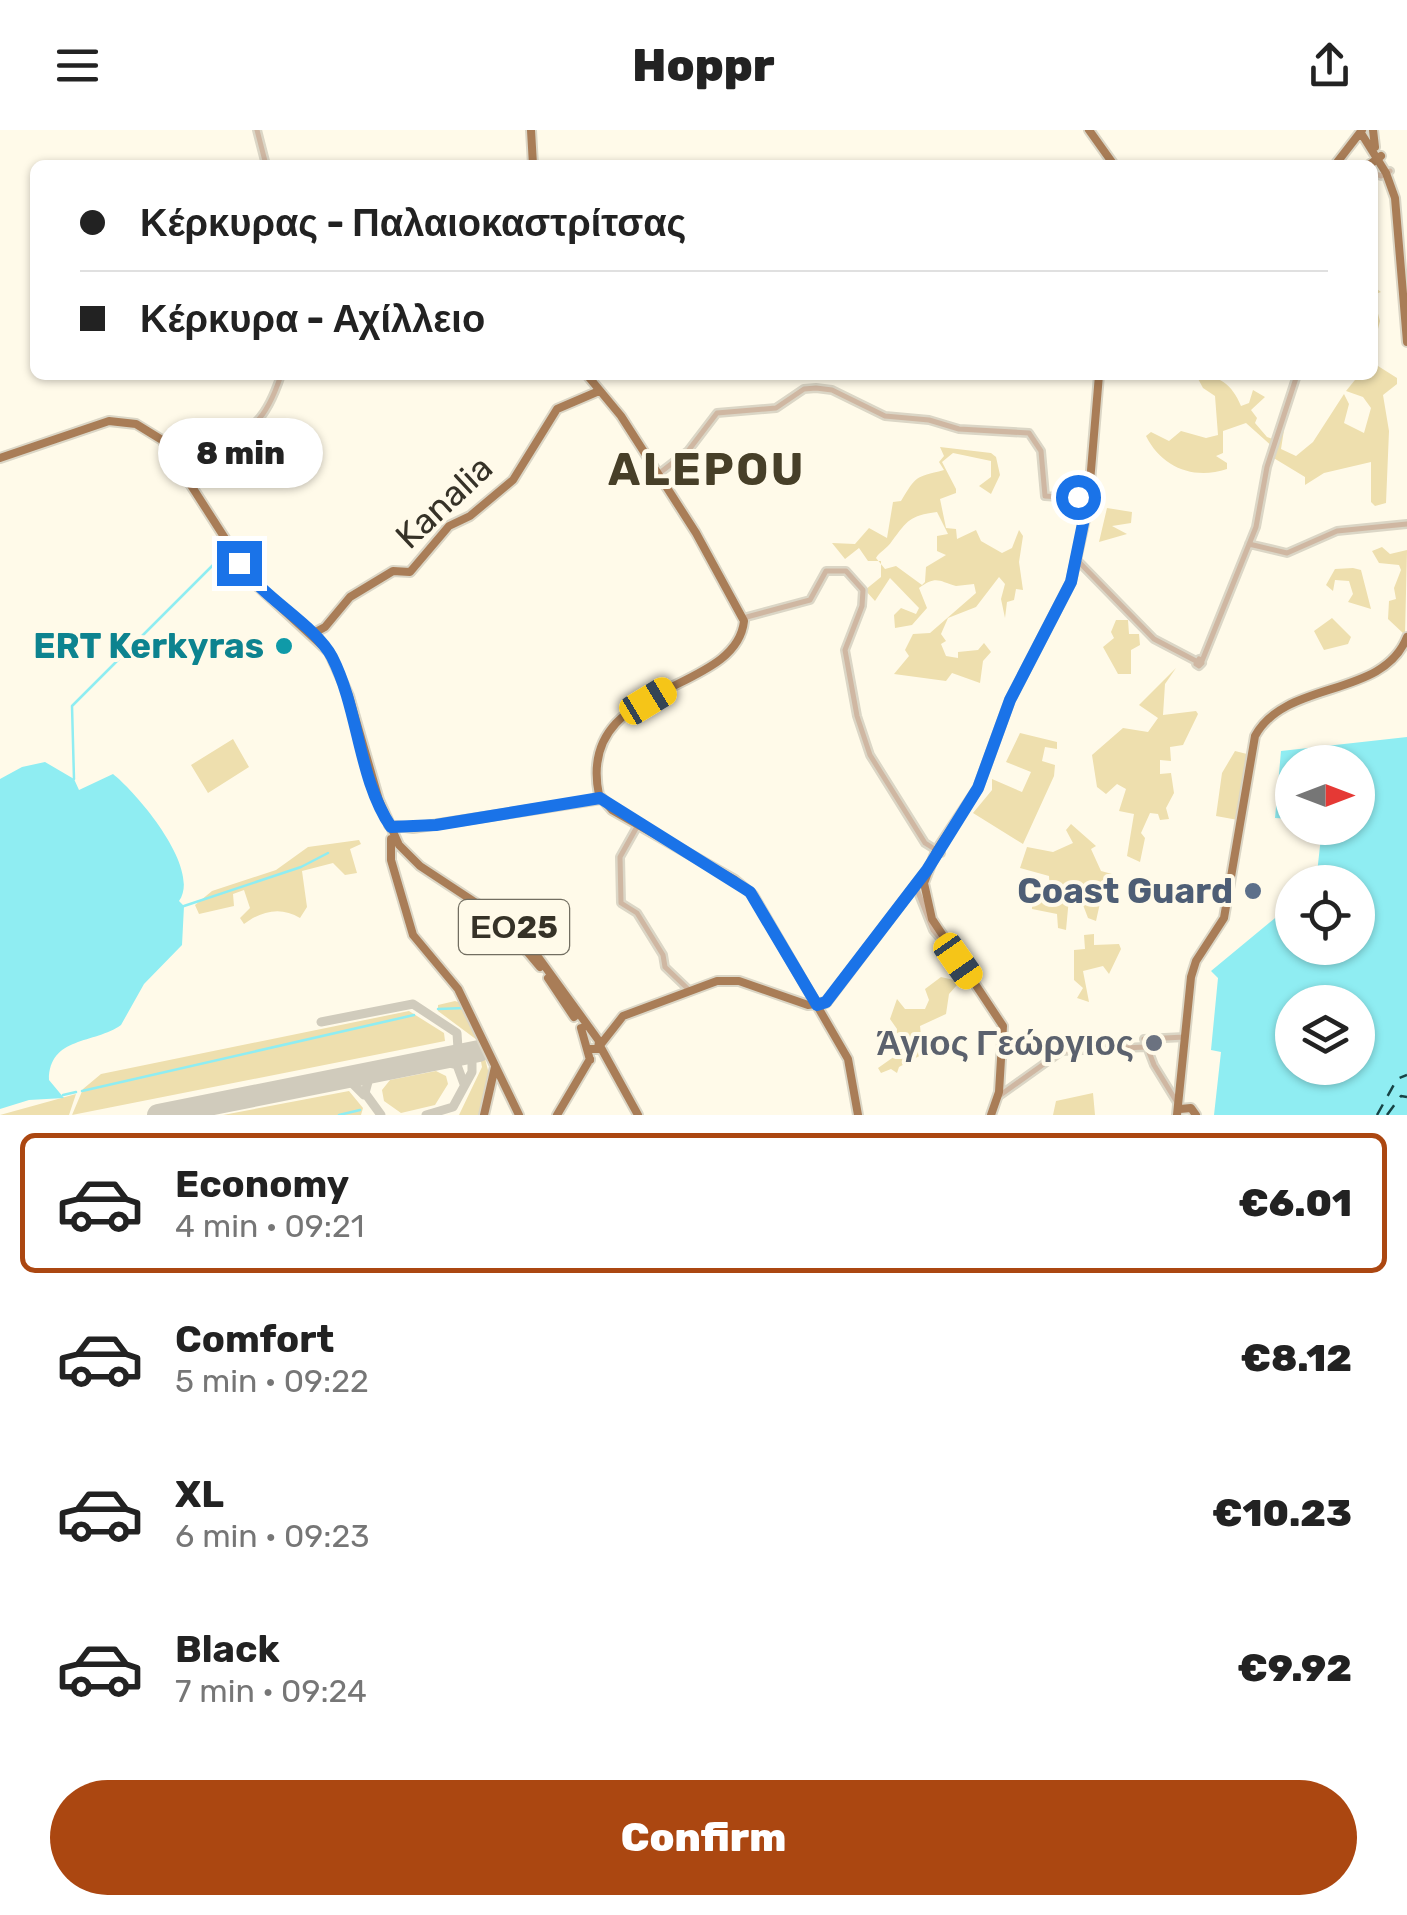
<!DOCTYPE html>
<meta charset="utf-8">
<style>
body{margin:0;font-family:Rubik,sans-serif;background:#f6f6f6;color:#222;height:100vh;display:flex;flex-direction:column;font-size:38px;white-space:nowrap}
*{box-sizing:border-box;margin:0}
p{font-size:32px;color:#767676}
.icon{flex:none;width:55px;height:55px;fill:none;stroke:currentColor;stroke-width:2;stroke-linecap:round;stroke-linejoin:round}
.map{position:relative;height:985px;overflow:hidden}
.panel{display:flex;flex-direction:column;background:#fff;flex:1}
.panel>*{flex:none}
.banner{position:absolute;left:30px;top:30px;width:1348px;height:220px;border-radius:15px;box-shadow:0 2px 8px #0004;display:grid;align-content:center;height:220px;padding:0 50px;background:#fff}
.needle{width:65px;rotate:90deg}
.fabs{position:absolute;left:1275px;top:615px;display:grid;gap:20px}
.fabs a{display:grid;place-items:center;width:100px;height:100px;border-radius:50%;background:#fff;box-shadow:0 2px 8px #0004;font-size:50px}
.end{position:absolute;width:45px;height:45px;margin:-22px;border:12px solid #1a73e8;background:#fff;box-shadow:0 0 0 5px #fff}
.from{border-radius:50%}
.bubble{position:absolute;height:70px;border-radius:35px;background:#fff;box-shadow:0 2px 8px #0004;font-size:32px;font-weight:800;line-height:70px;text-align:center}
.car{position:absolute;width:30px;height:60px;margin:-30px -15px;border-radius:12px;box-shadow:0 0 8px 2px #0007;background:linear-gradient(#f5c518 24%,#345 0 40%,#f5c518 0 76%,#345 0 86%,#f5c518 0)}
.banner b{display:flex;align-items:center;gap:35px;height:95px;font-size:38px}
.banner b+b{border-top:2px solid #e0e0e0}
.banner i{width:25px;height:25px;background:#222}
ul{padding:18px 0 0;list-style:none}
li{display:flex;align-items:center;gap:30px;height:140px;margin:0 20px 15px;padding:0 30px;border:5px solid transparent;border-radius:15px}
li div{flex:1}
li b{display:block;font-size:38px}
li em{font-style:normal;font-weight:800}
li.active{border-color:#ab4711}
li>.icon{width:90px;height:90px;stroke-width:1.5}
.action{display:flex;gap:20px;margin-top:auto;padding:20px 50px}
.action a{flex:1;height:115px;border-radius:60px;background:#ab4711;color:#fff;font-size:40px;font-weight:800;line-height:115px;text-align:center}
header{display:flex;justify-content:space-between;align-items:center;height:130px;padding:0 50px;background:#fff;font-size:45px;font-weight:800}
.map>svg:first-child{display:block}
.green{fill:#eedfae;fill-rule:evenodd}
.water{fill:#8fedf2;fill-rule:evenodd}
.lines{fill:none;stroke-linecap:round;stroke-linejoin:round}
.stream{stroke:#8fedf2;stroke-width:2.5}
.ferry{stroke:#174345;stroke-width:2.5;stroke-dasharray:12 10;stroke-linecap:butt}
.taxiway{stroke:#d0cbbc;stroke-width:9}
.runway{stroke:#d0cbbc;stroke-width:22}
.minor-casing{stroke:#dbd6c6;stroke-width:10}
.major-casing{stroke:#dbd6c6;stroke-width:12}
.minor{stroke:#cfb7a2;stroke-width:5}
.major{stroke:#a97d57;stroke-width:8}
.route{stroke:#1a73e8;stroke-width:12}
.culture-dot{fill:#0f9aa8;stroke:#fffae9;stroke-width:4}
.service-dot{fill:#5c6f8a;stroke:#fffae9;stroke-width:4}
.worship-dot{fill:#6b7280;stroke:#fffae9;stroke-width:4}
.labels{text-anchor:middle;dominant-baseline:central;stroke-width:8;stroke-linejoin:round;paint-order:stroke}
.shield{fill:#fffae9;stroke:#726e61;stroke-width:2.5}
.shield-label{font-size:32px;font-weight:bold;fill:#363227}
.street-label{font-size:35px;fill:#363227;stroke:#fffae9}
.culture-label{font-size:35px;font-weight:bold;fill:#0d838f;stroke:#fffae9;text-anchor:end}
.service-label{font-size:35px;font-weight:bold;fill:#4e5e75;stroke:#fffae9;text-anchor:end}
.worship-label{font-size:35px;font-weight:bold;fill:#5b616d;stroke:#fffae9;text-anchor:end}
.district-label{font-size:45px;font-weight:bold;letter-spacing:2.5px;fill:#473f28;stroke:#fffae9}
</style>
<header><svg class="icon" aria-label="menu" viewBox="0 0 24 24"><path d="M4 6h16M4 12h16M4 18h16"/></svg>Hoppr<svg class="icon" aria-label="share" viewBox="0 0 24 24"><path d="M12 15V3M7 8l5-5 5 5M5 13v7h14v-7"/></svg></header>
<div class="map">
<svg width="1407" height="985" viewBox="0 0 1407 985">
<rect width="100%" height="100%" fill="#fffae9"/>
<path class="green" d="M 1373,156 L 1381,162 L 1373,165 L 1380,191 L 1374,215 L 1378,236 L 1397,248 L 1397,254 L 1383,265 L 1389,301 L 1386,373 L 1375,376 L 1371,372 L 1371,332 L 1324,343 L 1305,355 L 1305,347 L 1272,327 L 1275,319 L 1246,293 L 1223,301 L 1223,323 L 1216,326 L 1227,333 L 1227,339 C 1194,350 1162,338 1146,306 L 1151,302 L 1169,311 L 1181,301 L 1206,308 L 1218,305 L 1215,266 L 1203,258 L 1196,245 C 1219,245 1232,254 1241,276 L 1249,273 L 1253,260 L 1265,267 L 1251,280 L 1257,288 L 1255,293 L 1267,307 L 1279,311 L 1284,300 L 1281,319 L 1296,326 L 1313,312 L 1344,264 L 1349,274 L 1344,293 L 1364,303 L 1371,278 L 1363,267 L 1346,261 L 1359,245 L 1372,245 L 1372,224 Z
M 940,317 L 991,323 L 996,327 L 1000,345 L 991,364 L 979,356 L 991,347 L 991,331 L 953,323 L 942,332 L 956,359 L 956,363 L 940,369 L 946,398 L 956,399 L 957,409 L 976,400 L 981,411 L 1002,423 L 1012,418 L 1019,400 L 1023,406 L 1019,432 L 1023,460 L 1016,459 L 1014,470 L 1007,472 L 1005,488 L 1001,469 L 1005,454 L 999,447 L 976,477 L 948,488 L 941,504 L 946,511 L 941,514 L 946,526 L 958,528 L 958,522 L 978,520 L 984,513 L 991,522 L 983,531 L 980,553 L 952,543 L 946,551 L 894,544 L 909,526 L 905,520 L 913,504 L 930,503 L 976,463 L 974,454 L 956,456 C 939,451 936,445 919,458 L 927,478 L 912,495 L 895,498 L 894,485 L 901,478 L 916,484 L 919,478 L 890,448 L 875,471 L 865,460 L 881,447 L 881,431 L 868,431 L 859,418 L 845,429 L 832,413 L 855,414 L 869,398 L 887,408 L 893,372 L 901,371 C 917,345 914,348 944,340 L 939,332 L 944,326 ZM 937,382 L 948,404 L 937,406 L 937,421 L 946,425 L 926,437 L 925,452 L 922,455 L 896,436 L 885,439 L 876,428 C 880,421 887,419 892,411 C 908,390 909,386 937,382 Z
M 1107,378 L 1132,382 L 1131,393 L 1112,396 L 1127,404 L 1099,412 Z
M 1382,417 L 1390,424 L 1407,420 L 1405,505 L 1388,489 L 1389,471 L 1396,469 L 1394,458 L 1401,440 L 1399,435 L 1379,433 L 1372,421 Z
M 1353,438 L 1361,440 L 1371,479 L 1348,472 L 1353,464 L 1349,451 L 1335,450 L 1333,461 L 1326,455 L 1335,439 Z
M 1332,488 L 1351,507 L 1348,514 L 1324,520 L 1314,501 Z
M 1116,490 L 1128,490 L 1129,504 L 1139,504 L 1140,515 L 1131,520 L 1131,544 L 1118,544 L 1103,517 L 1114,508 L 1111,502 Z
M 1176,538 L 1165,554 L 1163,585 L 1196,581 L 1198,584 L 1183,615 L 1170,617 L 1171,631 L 1160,630 L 1160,644 L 1171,643 L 1174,663 L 1166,678 L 1169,689 L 1160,690 L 1158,684 L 1150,683 L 1141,703 L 1145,708 L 1140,732 L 1127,726 L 1134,684 L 1119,681 L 1126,659 L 1117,654 L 1106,664 L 1097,657 L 1092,625 L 1123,598 L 1148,602 L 1158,588 L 1139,575 Z
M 1020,603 L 1057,612 L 1057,619 L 1045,617 L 1042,631 L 1055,635 L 1054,646 L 1023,714 L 973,683 L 992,660 L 992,649 L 1022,662 L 1031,642 L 1006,632 Z
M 233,609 L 249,637 L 208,663 L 191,635 Z
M 1235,621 L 1247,624 L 1238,690 L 1216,686 L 1222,643 Z
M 1071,694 L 1096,716 L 1091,719 L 1101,741 L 1112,744 L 1113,750 L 1102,764 L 1096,791 L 1088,788 L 1080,767 L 1069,768 L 1066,800 L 1058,798 L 1057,784 L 1032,779 L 1032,766 L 1050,765 L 1049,746 L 1020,738 L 1027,717 L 1053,722 L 1073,713 L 1066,700 Z
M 359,710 L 361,714 L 350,719 L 357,743 L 345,745 L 333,733 L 302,741 L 307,777 L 300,788 C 281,776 261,781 244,794 L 240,788 L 250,778 L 244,760 L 233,764 L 234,776 L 199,784 L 195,775 L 212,761 L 276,740 L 308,717 Z
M 1094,804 L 1094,815 L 1119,814 L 1121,819 L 1109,844 L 1103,836 L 1083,841 L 1089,872 L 1077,868 L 1083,858 L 1074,850 L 1074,820 L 1085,819 L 1084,805 Z
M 941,847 L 954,850 L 957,855 L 949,864 L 946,884 L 920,896 L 923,924 L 899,937 L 897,943 L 891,939 L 881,943 L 878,938 L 895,926 L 897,899 L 890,889 L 897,869 L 905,879 L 925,879 L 929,870 L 925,859 Z
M 455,871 L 466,875 L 478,902 L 489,944 L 482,985 L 459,985 L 482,937 L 477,910 L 438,881 L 438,875 Z
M 409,881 L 444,903 L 445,911 L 72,985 L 83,959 L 101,944 Z
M 436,941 L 446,946 L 448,954 L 435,975 L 401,983 L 384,971 L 382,960 L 390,950 Z
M 349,961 L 363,978 L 361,985 L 223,985 Z
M 1093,963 L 1095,985 L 1053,985 L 1056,971 Z
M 76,964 L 69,985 L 0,985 Z"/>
<path class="water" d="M 1407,607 L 1407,985 L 1214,985 L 1221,922 L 1211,920 L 1218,848 L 1211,841 L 1292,774 L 1292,818 L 1358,818 L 1358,752 L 1316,752 L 1322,698 L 1358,698 L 1358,632 L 1292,632 L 1292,689 L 1275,688 L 1281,621 ZM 1292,872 L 1358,872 L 1358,938 L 1292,938 Z
M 45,632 L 74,649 L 79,660 L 113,644 C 137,663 202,739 179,771 L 184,776 L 182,815 L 144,854 L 121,895 C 95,914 49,906 49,950 L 64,968 L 29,970 L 0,979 L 0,649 L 22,637 Z"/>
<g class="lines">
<path class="stream" d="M 74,649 L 72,576 L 227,421
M 184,776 L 301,737 L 328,723
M 438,879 L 465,878
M 82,961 L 414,885
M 63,965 L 76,962
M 339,985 L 360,980"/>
<path class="ferry" d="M 1377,985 L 1397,949 L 1407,945
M 1387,985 L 1401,966 L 1407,967"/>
<path class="taxiway" d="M 321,892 L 413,874 L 457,903 L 458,919 L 445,928
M 437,930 L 457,935 L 464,954
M 380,941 L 369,948 L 365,963 L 381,985
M 339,949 L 352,953 L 364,965
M 426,985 L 453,977 L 472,942 L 472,933"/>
<path class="runway" d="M 158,985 L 479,921"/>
<defs>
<path id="minor" d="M 257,0 L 266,35
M 1372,42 L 1381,46 L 1390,41
M 178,330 C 230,292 255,324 281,245
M 657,345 L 688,321 L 717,283 L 776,278 L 804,259 L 816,258 L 832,260 L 885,286 L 929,290 L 959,299 L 1029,303 L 1041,321 L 1045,366 L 1088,369
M 1249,414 L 1287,423 L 1337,401 L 1407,394
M 1077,430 L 1154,509 L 1196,531
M 743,488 L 810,470 L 826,441 L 846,441 L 863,460 L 862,476 L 845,520 L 857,586 L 870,625 L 925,713 L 941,723
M 1199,529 L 1202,533 L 1199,536 L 1196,534 Z
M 1202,531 L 1256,397 L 1267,337 L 1297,245
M 638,695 L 620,727 L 621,773 L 637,783 L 663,825 L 665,837 L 689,860
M 916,757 L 933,800 L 952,822
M 999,966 L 1062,921 L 1145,917
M 1178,974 L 1154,935 L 1144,909 L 1185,907"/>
<path id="major" d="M 531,0 L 533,35
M 1089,0 L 1114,35
M 1373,0 L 1375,17
M 1361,3 L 1386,43 L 1395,68 L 1407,212
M 1335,35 L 1362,0
M 1369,35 L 1381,26
M 587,245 L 621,286 L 696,403 L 744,491 C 736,566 575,550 599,665 L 612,680 L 735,750 L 753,765 L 848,929 L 858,985
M 0,328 L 109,291 L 136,294 L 162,310 L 253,452 L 329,522 L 349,566 L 379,670 L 399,715 L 420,736 L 520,802 L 599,911 L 598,919 L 589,919
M 312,504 L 325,497 L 350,467 L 393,441 L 410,442 L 449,396 L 470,386 L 513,350 L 557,279 L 599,261
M 389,695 L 413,698 L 601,669
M 391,709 L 391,730 L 413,805 L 458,859 L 519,985
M 507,798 L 540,837
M 548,848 L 574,887
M 826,873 L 923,745
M 581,898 L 590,930
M 601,914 L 623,886 L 717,851 L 739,851 L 808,875 L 827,872
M 600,916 L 638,985
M 1180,979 L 1191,978 L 1196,985
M 484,985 L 495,937
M 557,985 L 590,929
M 991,985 L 999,962 L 1003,896 L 932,789 L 924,753 L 936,721 L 978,658 L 1010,570 L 1071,452 L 1088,376 L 1099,245
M 1177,985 L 1191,847 L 1196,831 L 1224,788 L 1255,606 C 1286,549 1383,569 1407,507"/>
</defs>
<use href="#minor" class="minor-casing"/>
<use href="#major" class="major-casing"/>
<use href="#minor" class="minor"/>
<use href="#major" class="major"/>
</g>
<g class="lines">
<path class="route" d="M 239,433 C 264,469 315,495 332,527 C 359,580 358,648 391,697 L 436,695 L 600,668 L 750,762 L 817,875 L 826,872 L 927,740 L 978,658 L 1010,570 L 1071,452 L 1088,369 L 1078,367"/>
</g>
<circle class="culture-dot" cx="284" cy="516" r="10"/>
<circle class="service-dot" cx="1253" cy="761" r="10"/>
<circle class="worship-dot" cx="1154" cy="913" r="10"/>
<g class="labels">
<rect class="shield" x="459" y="770" width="110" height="54" rx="8"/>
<g class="shield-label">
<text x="514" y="797">ΕΟ25</text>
</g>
<g class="street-label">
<text transform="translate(444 372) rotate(-43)">Kanalia</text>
</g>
<g class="culture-label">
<text x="264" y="516">ERT Kerkyras</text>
</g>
<g class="service-label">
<text x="1233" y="761">Coast Guard</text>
</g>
<g class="worship-label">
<text x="1134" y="913">Άγιος Γεώργιος</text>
</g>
<g class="district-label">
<text x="707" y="339">ALEPOU</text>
</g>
</g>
</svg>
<div class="fabs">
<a><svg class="needle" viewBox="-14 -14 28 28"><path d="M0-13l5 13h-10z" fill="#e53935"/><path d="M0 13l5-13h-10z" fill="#767676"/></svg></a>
<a><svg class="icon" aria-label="locate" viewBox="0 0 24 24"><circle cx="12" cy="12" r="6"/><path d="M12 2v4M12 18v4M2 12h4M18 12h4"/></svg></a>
<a><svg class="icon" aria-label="layers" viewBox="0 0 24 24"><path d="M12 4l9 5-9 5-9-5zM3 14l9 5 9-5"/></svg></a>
</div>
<i class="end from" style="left:1078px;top:367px"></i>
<i class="end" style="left:239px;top:433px"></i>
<div class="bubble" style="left:158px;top:288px;width:165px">8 min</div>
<i class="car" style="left:648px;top:571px;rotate:59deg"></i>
<i class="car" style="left:958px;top:831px;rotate:145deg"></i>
<div class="banner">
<b><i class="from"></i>Κέρκυρας - Παλαιοκαστρίτσας</b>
<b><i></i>Κέρκυρα - Αχίλλειο</b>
</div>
</div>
<section class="panel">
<ul>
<li class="active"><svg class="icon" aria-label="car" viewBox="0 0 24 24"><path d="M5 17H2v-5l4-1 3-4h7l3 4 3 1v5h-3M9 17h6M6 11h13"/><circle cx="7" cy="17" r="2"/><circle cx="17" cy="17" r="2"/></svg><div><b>Economy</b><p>4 min · 09:21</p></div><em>€6.01</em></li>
<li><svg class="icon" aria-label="car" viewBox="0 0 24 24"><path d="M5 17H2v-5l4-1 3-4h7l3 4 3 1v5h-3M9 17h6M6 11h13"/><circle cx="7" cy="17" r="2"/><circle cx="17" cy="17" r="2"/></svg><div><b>Comfort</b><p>5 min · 09:22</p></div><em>€8.12</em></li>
<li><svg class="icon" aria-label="car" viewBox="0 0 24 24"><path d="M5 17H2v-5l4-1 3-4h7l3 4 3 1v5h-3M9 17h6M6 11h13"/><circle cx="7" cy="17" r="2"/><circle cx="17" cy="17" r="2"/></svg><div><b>XL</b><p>6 min · 09:23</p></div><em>€10.23</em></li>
<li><svg class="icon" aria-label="car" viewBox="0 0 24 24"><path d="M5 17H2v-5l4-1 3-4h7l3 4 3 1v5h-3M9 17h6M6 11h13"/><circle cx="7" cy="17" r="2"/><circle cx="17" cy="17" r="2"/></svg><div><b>Black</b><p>7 min · 09:24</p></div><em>€9.92</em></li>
</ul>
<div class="action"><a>Confirm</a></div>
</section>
